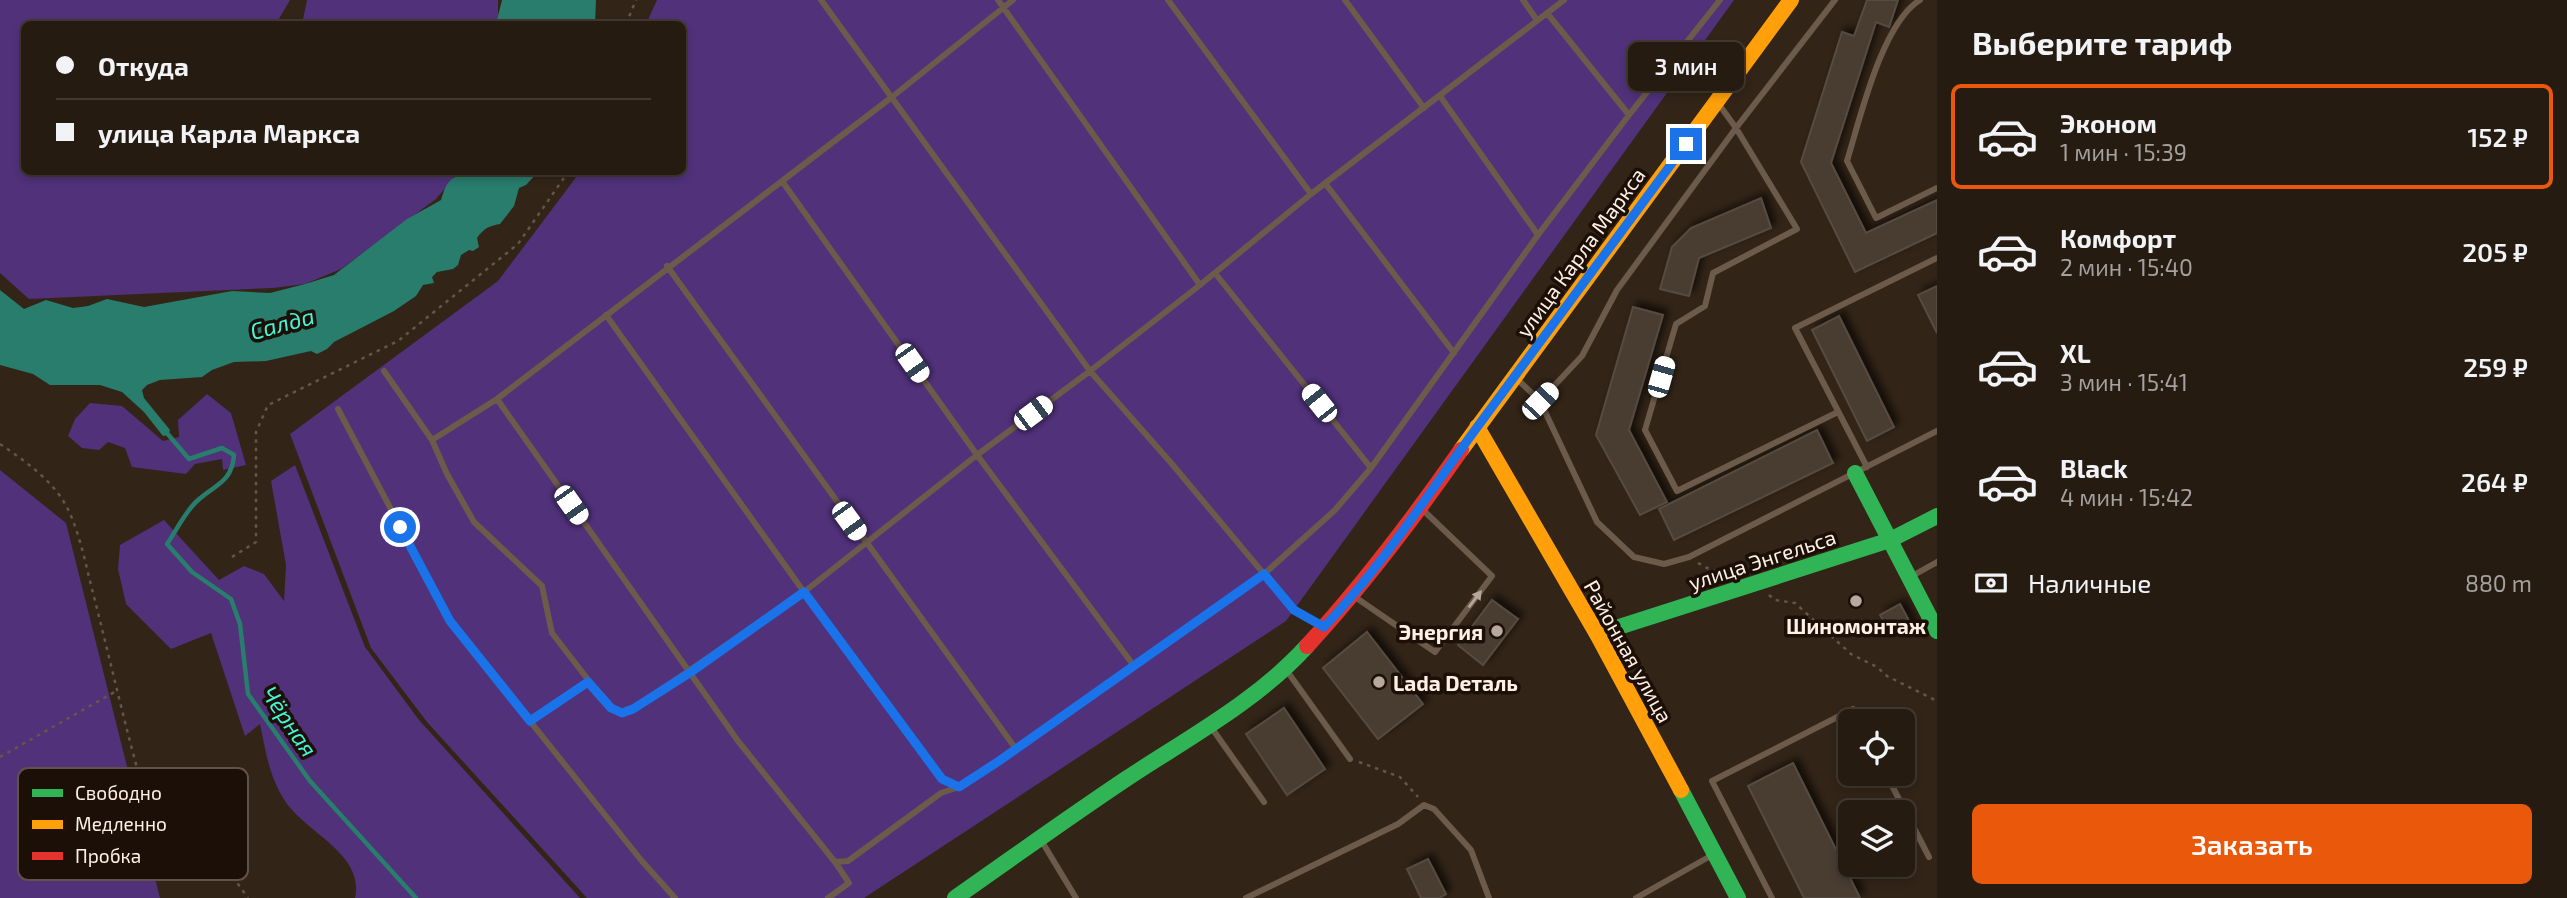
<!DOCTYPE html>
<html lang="ru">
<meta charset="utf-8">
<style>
body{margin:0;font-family:"Exo 2",sans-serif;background:#2e241a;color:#f1f3f6;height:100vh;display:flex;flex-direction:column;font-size:26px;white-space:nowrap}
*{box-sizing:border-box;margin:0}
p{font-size:23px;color:#a4a19f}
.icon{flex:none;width:38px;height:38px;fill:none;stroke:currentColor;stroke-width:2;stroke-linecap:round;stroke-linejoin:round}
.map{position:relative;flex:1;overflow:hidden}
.sheet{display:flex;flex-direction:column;background:#261b11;width:630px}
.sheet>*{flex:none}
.guide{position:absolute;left:21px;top:21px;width:665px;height:154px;border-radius:10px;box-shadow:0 4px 10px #0003,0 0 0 2px #423931;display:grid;align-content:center;height:154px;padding:0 35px;background:#261b11}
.tools{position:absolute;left:1838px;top:709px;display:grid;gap:14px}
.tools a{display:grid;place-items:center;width:77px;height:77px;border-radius:10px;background:#261b11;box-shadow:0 4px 10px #0003,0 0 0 2px #423931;font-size:35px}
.end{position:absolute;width:32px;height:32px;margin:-16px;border:9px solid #1a73e8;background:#fff;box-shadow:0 0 0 4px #fff}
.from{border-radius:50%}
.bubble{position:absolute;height:49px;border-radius:10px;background:#261b11;box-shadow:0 4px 10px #0003,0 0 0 2px #423931;font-size:23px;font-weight:600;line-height:49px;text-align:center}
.car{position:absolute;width:21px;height:42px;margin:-21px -10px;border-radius:9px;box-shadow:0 0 5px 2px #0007;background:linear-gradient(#fff 24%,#345 0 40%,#fff 0 76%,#345 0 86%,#fff 0)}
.guide b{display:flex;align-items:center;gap:24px;height:66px;font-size:26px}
.guide b+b{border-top:2px solid #423931}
.guide i{width:18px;height:18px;background:#f1f3f6}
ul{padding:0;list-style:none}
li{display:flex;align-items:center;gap:21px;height:105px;margin:0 14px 10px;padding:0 21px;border:4px solid transparent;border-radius:10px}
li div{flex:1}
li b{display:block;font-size:26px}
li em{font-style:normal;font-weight:600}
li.current{border-color:#ea580c}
li>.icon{width:63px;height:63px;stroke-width:1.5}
h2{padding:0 35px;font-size:32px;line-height:84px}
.pay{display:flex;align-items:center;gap:18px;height:77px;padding:0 35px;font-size:26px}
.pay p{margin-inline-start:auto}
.button{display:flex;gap:14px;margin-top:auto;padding:14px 35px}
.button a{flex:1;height:80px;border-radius:10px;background:#ea580c;color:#fff;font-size:28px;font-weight:600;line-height:80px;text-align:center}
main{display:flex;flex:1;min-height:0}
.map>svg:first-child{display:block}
.green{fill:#50317a}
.water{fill:#287d6c}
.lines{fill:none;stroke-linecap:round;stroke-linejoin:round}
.stream{stroke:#287d6c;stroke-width:4.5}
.building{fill:#493c32;stroke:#574b40;stroke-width:2;filter:url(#shadow)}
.path{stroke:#645649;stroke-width:2.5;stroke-dasharray:3.5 5;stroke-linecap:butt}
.lane{stroke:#6c5a4b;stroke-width:6}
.fast{stroke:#30b455;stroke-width:16}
.slow{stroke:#ff9f0a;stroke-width:16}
.jam{stroke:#e5322d;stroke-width:16}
.oneway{fill:#b6a598}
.route{stroke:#1a73e8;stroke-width:9}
.poi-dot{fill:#b7a99d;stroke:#1b0f07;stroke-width:2.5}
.labels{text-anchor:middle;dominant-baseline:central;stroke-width:7;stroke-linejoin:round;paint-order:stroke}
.street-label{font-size:21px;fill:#fff0e5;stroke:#1b0f07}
.poi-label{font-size:21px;font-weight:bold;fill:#fff0e5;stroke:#1b0f07}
.water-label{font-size:23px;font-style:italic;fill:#45f3d5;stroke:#1b0f07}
.key{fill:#1b0f07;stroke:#5f524a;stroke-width:2}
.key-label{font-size:19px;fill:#fff0e5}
</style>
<main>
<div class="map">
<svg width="1937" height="898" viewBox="0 0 1937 898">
<defs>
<filter id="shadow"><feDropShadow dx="5" dy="-5" stdDeviation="3.5" flood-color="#0009"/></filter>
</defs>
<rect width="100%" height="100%" fill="#322417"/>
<path class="green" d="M 0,0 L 290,0 L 276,24 L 24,24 L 24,172 L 459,172 L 436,199 L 341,269 L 305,284 L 273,288 L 29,299 L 0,273 Z
M 307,0 L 498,0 L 498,24 L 302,24 Z
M 657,0 L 1734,0 L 1286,621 L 864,898 L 587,898 L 427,722 L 371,648 L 290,434 L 498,281 L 580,172 L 682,172 L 682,24 L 646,24 Z
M 207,394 L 231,413 L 246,465 L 223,470 L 222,459 L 195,464 L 186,474 L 132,467 L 125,448 L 108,442 L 99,450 L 82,448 L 68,436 L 75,419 L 90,403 L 122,406 L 163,441 L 179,437 L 178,420 Z
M 295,465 L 365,647 L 419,720 L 580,898 L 355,898 C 365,854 306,833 285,801 C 269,776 266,753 260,724 L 245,736 L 211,633 L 171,649 L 126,604 L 118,569 L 120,545 L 164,520 L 219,580 L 244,566 L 264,574 L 284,601 L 286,565 L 271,481 Z
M 0,470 L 66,523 L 160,898 L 0,898 Z"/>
<path class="water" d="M 502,0 L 596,0 L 595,24 L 496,24 Z
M 466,172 L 538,172 L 526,185 L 519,188 L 514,206 L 500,224 C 489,226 484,228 477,238 L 479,247 L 473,251 L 469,250 L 461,255 L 458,265 L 453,269 L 437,272 L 432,277 L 434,283 L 423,285 L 416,296 L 394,311 L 334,342 L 327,349 L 317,354 L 311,351 L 266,361 L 234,362 L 212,370 L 202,377 L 160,380 L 147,385 L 142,390 L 144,398 L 170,430 L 168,435 L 163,436 L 144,412 L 122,392 L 100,385 L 50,385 L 33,374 L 0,365 L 0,290 L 24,309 L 46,300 L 73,308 L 88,306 L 107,299 L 144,307 L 232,291 L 270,293 L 305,284 L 334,275 L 407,219 L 441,200 C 447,181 448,180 466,172 Z"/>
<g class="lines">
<path class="stream" d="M 166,432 L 189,459 L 222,448 L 234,455 C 232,483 214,485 197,501 C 185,512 176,531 167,544 L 192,572 L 231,599 L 240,624 L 248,694 L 310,781 L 416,898"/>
</g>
<path class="building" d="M 1867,0 L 1898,0 L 1889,27 L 1876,22 L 1831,163 L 1866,233 L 1937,200 L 1937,233 L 1855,272 L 1801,162 L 1842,32 L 1854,36 Z
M 1761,198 L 1771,228 L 1699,258 L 1689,296 L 1660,289 L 1672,247 L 1691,228 Z
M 1937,286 L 1937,333 L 1918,295 Z
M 1633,307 L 1663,315 L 1629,430 L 1667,502 L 1640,515 L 1596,435 Z
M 1839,316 L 1894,427 L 1867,441 L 1812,330 Z
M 1817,430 L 1833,463 L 1674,540 L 1659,509 Z
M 1492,600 L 1518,619 L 1483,665 L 1458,645 Z
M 1900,604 L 1912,626 L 1892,636 L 1880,615 Z
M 1367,632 L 1423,704 L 1378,739 L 1323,668 Z
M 1284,708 L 1325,769 L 1287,795 L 1246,734 Z
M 1793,763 L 1860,898 L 1804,898 L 1748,786 Z
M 1428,859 L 1446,894 L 1439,898 L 1421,898 L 1407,869 Z"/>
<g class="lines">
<path class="path" d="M 626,24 L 636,0
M 0,444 C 22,459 44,474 60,496 C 78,521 85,563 93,593 C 113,671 130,749 154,827 L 189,843 L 228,870 L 248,898
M 232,557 L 256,542 L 256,432 L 268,405 L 398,341 L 518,244 L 568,172
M 1698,563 L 1711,570 L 1730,575
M 1769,595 L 1775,600 L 1795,603 L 1851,654 L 1877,667 L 1887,676 L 1937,701
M 0,757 L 118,690
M 1359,762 L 1400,777 L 1418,797"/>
<path class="lane" d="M 821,0 L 1090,371 L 1172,464 L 1294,610 L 1322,626
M 998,0 L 1200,285
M 1168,0 L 1311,194
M 1345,0 L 1424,108
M 1523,0 L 1537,20
M 1920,0 C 1882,23 1860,119 1847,161 L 1876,218 L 1937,188
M 1547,13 L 1629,115
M 1440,96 L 1538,235
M 1718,103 L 1736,128 L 1797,229 L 1713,273 L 1705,306 L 1676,324 L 1645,430 L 1677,491 L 1838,412
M 782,181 L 977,455 L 1134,666 L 1264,574 L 1335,510 L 1371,468 L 1538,235 L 1629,115 L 1720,0
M 1325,183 L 1454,353
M 667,266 L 1016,749
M 1215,273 L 1371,468
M 606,315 L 804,592 L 942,779 L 959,787 L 999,761 L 1134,666
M 384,371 L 432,440 L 447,474 L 474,522 L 542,586 L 552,633 L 610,708 L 622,713 L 633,709 L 804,592 L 977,455 L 1090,371 L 1200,285 L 1311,194 L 1564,0
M 1515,377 L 1540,401 L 1597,522 L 1634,557 L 1664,564 L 1689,557 L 1937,431
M 497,399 L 738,741 L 835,862 L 848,861 L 941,793 L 959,787
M 1540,401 L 1582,356 L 1617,290 L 1736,128 L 1835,0
M 338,409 L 450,621 L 641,860 L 675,898
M 432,440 L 497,399 L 892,97 L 1013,0
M 1867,467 L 1795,328 L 1937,258
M 1912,576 L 1937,562
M 1355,597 L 1435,652 L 1492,576 L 1422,509
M 1287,671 L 1350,759
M 530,721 L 588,682
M 1211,727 L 1264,802
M 1886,774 L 1929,857
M 1041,840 L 1076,898
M 828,898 L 849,883 L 835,862
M 1246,898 L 1398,824 L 1424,805 L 1434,809 L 1471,850 L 1489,898
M 1636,898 L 1714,854
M 1772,898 L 1712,781 L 1853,709 L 1859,721"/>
<path class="fast" d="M 1855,473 L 1937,631
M 1597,634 L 1890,540 L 1937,516
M 1681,790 L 1738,898
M 955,898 C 1012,858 1069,817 1126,779 C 1188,738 1257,701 1307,646"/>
<path class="slow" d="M 1477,427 L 1597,634 L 1681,790
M 1461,450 L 1791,0"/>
<path class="jam" d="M 1307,646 C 1364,584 1413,519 1461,450"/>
</g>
<defs><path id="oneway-solid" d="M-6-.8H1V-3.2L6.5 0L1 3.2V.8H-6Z" transform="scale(1.75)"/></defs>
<use class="oneway" href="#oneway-solid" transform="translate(1475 599) rotate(-53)"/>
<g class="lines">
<path class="route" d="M 400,527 L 450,621 L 530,721 L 588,682 L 611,708 L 622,713 L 633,709 L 691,672 L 804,592 L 942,779 L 959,787 L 999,761 L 1264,574 L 1294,610 L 1324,627 C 1384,564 1427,495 1478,426 C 1547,332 1617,238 1686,144"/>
</g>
<g class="poi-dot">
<circle cx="1856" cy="601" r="7"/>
<circle cx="1497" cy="631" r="7"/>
<circle cx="1379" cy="682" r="7"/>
</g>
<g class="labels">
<g class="street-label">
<text transform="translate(1580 252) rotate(-54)">улица Карла Маркса</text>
<text transform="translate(1762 559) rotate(-18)">улица Энгельса</text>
<text transform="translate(1629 651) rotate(61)">Районная улица</text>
</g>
<g class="poi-label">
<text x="1856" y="625">Шиномонтаж</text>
<text x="1483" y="631" text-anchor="end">Энергия</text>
<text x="1393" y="682" text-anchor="start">Lada Dеталь</text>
</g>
<g class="water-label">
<text transform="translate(282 323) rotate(-15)">Салда</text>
<text transform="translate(290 721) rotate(56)">Чёрная</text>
</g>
</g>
<rect x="18" y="768" width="230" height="112" rx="10" class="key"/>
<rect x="32" y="789" width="31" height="8" fill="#30b455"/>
<rect x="32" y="820" width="31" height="9" fill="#ff9f0a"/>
<rect x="32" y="852" width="31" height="8" fill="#e5322d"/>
<g class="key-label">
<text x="75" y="800">Свободно</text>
<text x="75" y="831">Медленно</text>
<text x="75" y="863">Пробка</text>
</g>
</svg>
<div class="tools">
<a><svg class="icon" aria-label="locate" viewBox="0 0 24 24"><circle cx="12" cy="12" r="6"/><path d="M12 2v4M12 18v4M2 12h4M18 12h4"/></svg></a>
<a><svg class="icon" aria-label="layers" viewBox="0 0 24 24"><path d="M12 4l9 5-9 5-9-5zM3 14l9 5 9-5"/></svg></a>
</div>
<i class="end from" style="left:400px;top:527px"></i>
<i class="end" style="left:1686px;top:144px"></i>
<div class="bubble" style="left:1628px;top:42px;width:116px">3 мин</div>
<i class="car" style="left:912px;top:363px;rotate:145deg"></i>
<i class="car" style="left:1661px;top:377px;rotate:16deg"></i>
<i class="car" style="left:1540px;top:401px;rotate:44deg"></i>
<i class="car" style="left:1319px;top:403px;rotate:321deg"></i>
<i class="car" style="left:1033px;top:413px;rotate:53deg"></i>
<i class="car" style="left:571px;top:505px;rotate:145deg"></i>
<i class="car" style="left:849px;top:521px;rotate:144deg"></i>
<div class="guide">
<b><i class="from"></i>Откуда</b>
<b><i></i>улица Карла Маркса</b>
</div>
</div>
<section class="sheet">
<h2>Выберите тариф</h2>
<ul>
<li class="current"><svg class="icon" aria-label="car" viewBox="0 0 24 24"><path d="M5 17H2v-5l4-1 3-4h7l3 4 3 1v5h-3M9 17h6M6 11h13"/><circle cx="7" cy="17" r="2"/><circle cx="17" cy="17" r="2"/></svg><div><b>Эконом</b><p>1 мин · 15:39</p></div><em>152 ₽</em></li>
<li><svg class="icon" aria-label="car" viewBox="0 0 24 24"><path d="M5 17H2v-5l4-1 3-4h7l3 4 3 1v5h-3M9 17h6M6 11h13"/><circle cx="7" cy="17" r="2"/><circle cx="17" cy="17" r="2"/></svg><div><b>Комфорт</b><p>2 мин · 15:40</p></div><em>205 ₽</em></li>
<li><svg class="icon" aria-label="car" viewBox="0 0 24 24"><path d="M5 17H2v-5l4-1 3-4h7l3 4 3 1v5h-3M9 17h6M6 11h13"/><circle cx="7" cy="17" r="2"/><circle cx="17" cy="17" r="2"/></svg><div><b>XL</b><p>3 мин · 15:41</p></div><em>259 ₽</em></li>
<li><svg class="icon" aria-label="car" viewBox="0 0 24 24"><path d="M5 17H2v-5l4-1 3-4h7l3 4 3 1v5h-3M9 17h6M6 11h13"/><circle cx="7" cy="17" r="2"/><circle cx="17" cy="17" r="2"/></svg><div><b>Black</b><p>4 мин · 15:42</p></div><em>264 ₽</em></li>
</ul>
<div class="pay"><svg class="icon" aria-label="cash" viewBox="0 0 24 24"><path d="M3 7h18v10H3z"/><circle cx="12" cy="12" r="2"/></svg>Наличные<p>880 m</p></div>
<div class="button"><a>Заказать</a></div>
</section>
</main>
